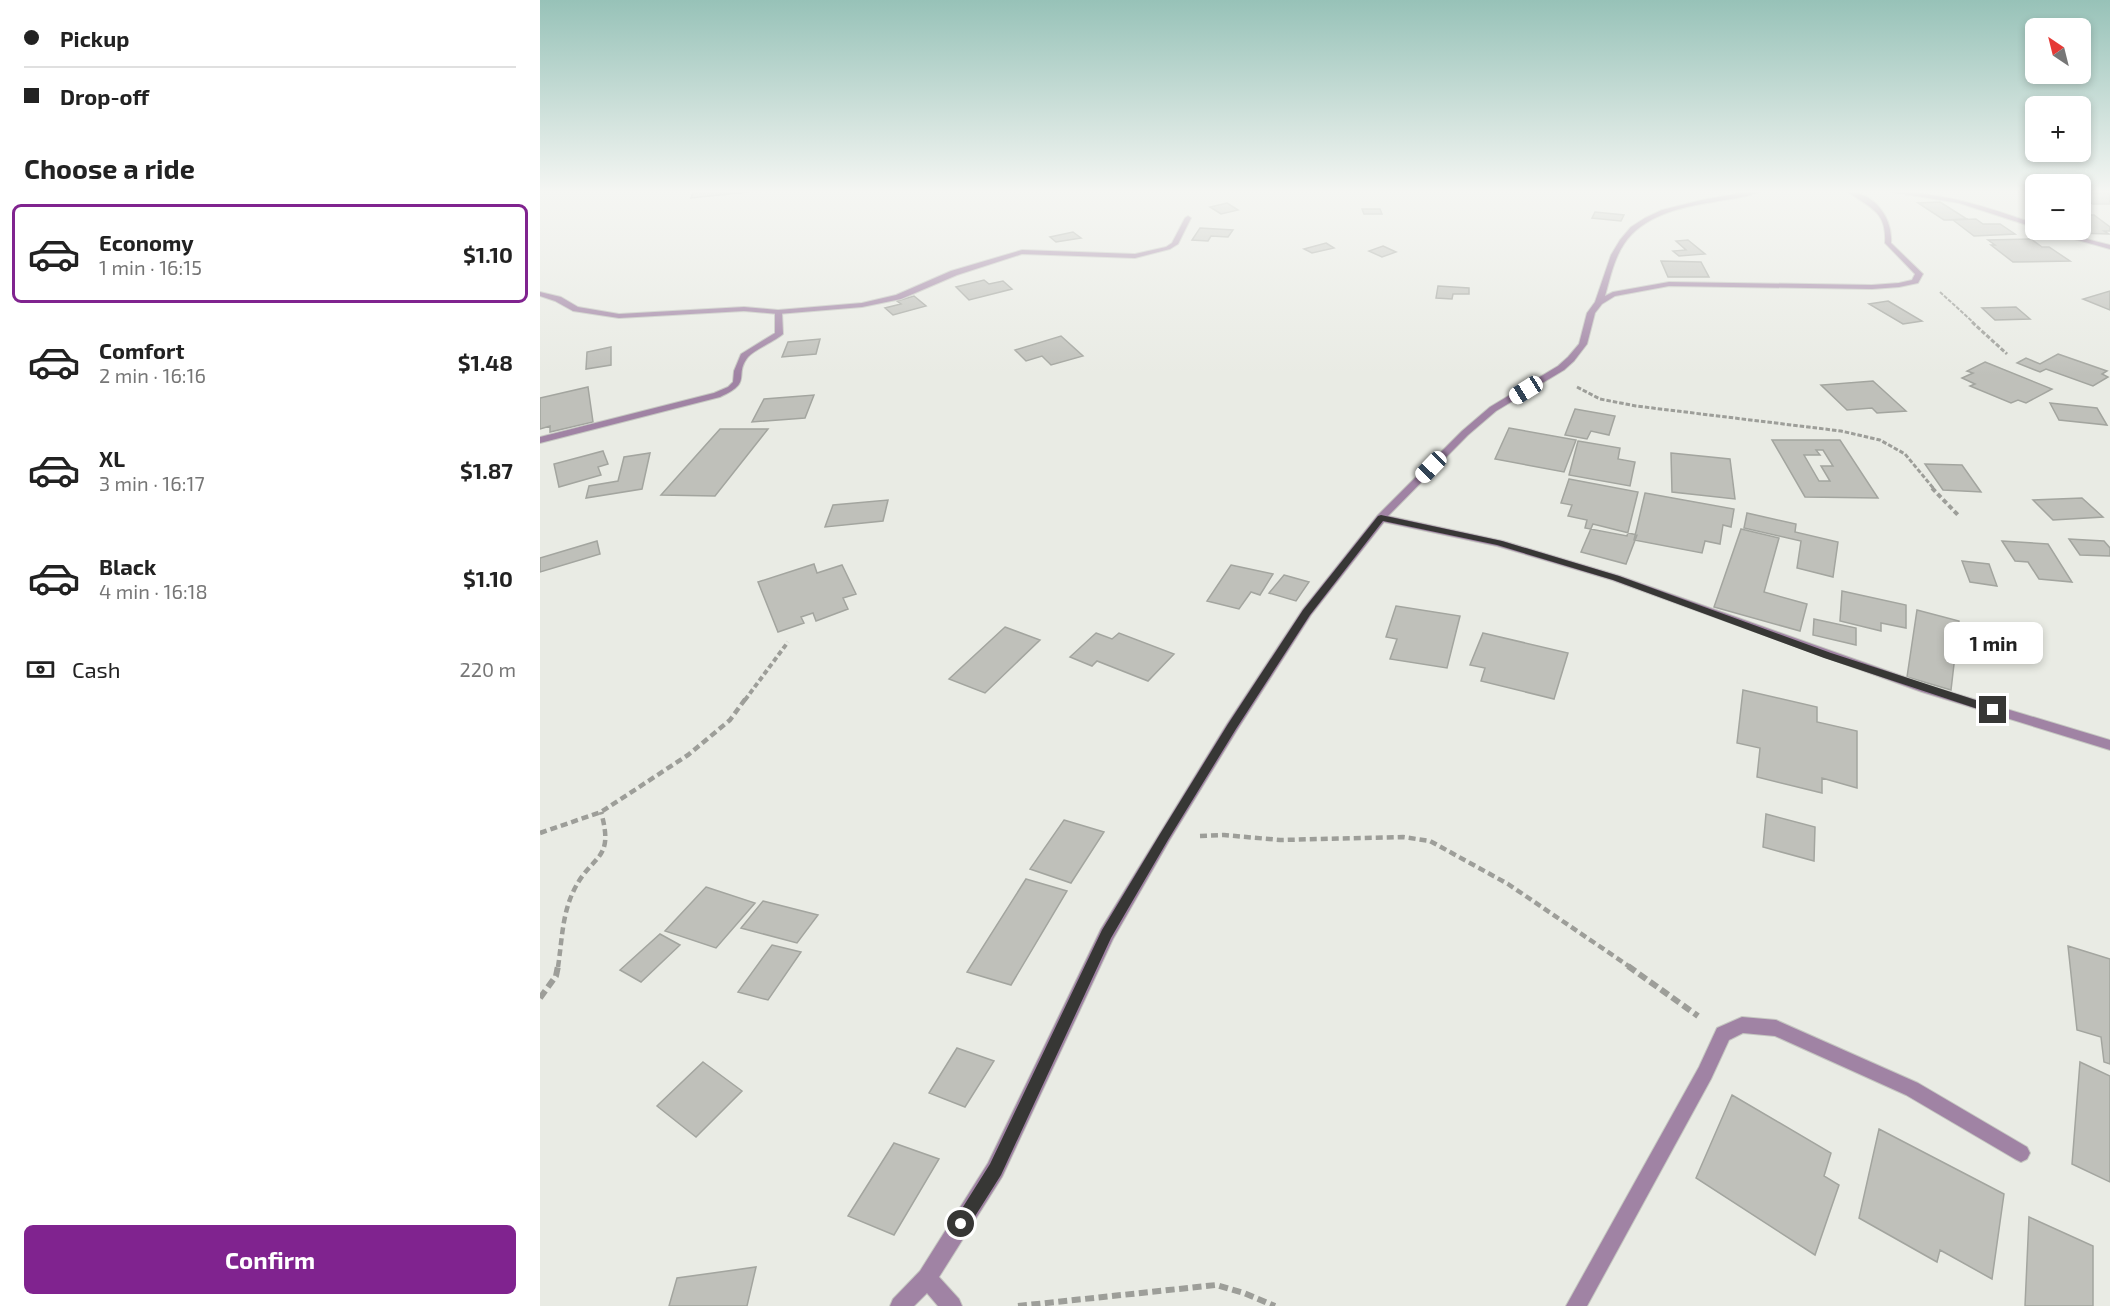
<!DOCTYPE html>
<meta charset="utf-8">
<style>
body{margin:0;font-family:"Exo 2",sans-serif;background:#f2f2f2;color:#222;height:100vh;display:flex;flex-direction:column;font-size:22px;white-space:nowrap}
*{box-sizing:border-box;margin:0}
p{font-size:20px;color:#767676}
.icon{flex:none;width:33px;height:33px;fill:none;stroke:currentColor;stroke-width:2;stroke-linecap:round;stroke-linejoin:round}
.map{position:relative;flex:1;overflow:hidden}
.side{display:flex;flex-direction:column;background:#fff;width:540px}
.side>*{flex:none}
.top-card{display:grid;align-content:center;height:132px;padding:0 24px;background:#fff}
.needle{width:39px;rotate:325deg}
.tools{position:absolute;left:1485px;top:18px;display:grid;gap:12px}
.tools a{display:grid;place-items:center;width:66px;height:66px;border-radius:9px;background:#fff;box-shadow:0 3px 9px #0003;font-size:30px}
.end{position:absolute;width:27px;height:27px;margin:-14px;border:8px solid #373735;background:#fff;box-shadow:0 0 0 3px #fff}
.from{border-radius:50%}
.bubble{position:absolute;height:42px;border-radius:9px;background:#fff;box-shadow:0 3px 9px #0003;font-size:20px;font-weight:700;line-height:42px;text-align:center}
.car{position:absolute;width:18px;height:36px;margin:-18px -9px;border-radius:8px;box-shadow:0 0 4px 2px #0007;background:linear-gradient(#fff 24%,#345 0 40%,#fff 0 76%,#345 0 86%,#fff 0)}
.top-card b{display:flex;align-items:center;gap:21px;height:57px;font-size:22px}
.top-card b+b{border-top:2px solid #e0e0e0}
.top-card i{width:15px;height:15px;background:#222}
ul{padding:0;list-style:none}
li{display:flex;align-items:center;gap:18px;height:99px;margin:0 12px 9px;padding:0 12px;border:3px solid transparent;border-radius:9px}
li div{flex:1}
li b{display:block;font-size:22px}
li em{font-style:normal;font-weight:700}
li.active{border-color:#80238f}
li>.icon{width:54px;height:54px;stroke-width:1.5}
h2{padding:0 24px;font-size:27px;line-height:72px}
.pay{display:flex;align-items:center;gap:15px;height:66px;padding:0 24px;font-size:22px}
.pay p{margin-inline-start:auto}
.action{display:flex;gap:12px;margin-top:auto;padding:12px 24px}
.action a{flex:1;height:69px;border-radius:9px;background:#80238f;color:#fff;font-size:24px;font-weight:700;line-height:69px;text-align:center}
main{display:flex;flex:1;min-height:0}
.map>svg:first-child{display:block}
.building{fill:#bfc0ba;stroke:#a3a59f;stroke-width:1.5;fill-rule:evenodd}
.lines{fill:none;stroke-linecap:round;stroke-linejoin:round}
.lane-casing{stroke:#c5c7c1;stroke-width:2}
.street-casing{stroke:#c5c7c1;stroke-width:2}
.path-far4{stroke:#9d9e99;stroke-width:2;stroke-dasharray:4 1.5;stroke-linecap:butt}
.path-far3{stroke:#9d9e99;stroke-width:3;stroke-dasharray:4.5 2;stroke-linecap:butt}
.path-far2{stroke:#9d9e99;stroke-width:4;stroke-dasharray:5 3;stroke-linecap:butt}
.path-far1{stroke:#9d9e99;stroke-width:4.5;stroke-dasharray:7 4;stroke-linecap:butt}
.path{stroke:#9d9e99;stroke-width:6;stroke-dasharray:9 4.5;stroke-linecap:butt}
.lane{fill:#a083a4;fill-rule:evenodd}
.street{fill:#a083a4;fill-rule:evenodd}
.route{fill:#373735}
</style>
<main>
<section class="side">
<div class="top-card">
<b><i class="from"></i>Pickup</b>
<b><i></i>Drop-off</b>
</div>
<h2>Choose a ride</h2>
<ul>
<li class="active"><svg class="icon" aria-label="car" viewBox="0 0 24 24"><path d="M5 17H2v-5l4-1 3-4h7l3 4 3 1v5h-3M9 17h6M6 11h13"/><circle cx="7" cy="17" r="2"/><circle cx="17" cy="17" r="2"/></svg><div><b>Economy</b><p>1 min · 16:15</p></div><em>$1.10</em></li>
<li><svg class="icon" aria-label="car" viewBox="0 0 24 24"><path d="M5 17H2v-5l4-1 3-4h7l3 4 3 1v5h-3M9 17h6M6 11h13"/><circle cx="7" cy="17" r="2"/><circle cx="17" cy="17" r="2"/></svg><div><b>Comfort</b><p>2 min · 16:16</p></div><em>$1.48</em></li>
<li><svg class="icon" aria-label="car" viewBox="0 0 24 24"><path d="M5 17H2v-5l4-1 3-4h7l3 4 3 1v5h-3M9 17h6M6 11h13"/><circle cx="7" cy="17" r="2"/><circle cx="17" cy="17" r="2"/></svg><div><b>XL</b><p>3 min · 16:17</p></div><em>$1.87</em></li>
<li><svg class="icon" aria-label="car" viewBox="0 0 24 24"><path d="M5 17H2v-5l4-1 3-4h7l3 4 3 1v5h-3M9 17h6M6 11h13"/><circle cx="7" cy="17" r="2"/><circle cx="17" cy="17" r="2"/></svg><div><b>Black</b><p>4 min · 16:18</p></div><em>$1.10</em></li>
</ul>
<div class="pay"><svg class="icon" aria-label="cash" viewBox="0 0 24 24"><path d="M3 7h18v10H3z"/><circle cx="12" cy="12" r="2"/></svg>Cash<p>220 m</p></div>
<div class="action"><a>Confirm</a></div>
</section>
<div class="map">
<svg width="1570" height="1306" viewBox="0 0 1570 1306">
<rect width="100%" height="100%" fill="#e9ebe4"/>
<path class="building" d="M 153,192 L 209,192 L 151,198 Z
M 1569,192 L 1570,204 L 1553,204 L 1540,197 L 1540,193 Z
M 1400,202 L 1427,219 L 1404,220 L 1378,203 Z
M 687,203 L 698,210 L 681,214 L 670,207 Z
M 822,209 L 840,209 L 842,214 L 824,214 Z
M 1055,212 L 1084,215 L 1081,221 L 1052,218 Z
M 1540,215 L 1554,215 L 1570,227 L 1570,231 L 1564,231 L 1569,234 L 1535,233 L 1531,230 L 1540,230 Z
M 1436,219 L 1443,224 L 1460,224 L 1475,234 L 1434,236 L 1413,220 Z
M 660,228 L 693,230 L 688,237 L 671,236 L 668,241 L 652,240 Z
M 533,232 L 541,238 L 516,242 L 510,237 Z
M 1491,239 L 1502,247 L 1509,247 L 1530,261 L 1473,262 L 1451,245 L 1455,245 L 1448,240 Z
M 1148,240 L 1165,254 L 1139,256 L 1133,251 L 1146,250 L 1136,241 Z
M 786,243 L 794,248 L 772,253 L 764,249 Z
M 843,246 L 856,252 L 842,257 L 829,251 Z
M 1121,261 L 1161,262 L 1169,277 L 1128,277 Z
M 444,280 L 449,284 L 463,281 L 472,289 L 429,300 L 416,287 Z
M 898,286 L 929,288 L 929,294 L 913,294 L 912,299 L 896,298 Z
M 1570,291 L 1570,310 L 1543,299 Z
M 374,296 L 386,306 L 353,315 L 345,308 L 361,304 L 357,301 Z
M 1348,301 L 1382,321 L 1363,324 L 1329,304 Z
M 1476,307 L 1490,319 L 1455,320 L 1442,308 Z
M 521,336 L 543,356 L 511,365 L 502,356 L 486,361 L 475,350 Z
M 280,339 L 276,354 L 242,357 L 248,342 Z
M 71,347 L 71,365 L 46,369 L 47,352 Z
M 1518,354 L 1567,371 L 1562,374 L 1568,377 L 1553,386 L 1506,369 L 1500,372 L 1477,363 L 1486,358 L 1500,364 Z
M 1445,362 L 1512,389 L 1486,403 L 1478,400 L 1471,403 L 1430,386 L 1435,384 L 1422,378 L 1433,373 L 1427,371 Z
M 1333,381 L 1366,411 L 1337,413 L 1332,408 L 1307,410 L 1281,385 Z
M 48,387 L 53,422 L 10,432 L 10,426 L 0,429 L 0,398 Z
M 274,395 L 265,418 L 212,422 L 224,399 Z
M 1510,403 L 1557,408 L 1567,425 L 1519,420 Z
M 1035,409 L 1075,416 L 1069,435 L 1051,431 L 1047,439 L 1025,435 Z
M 969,428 L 1036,440 L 1024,472 L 955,459 Z
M 180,429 L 228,429 L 175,496 L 121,495 Z
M 1232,440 L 1300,440 L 1338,498 L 1265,497 ZM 1276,450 L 1283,450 L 1293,466 L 1281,466 L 1290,481 L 1279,481 L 1264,455 L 1280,455 Z
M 1038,441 L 1080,448 L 1078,459 L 1095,462 L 1090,486 L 1029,475 Z
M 63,451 L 68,464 L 58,467 L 61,475 L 19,487 L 14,464 Z
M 110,453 L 102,489 L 46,498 L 49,486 L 78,481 L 84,457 Z
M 1131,453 L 1190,459 L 1195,499 L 1132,492 Z
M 1385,464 L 1422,465 L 1441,492 L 1403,490 Z
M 1029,479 L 1098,492 L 1087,536 L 1045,528 L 1047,520 L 1028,516 L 1032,505 L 1021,503 Z
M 1105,493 L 1194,509 L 1191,527 L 1183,525 L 1180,544 L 1165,541 L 1162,553 L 1094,540 Z
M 1542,498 L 1563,517 L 1513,520 L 1493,500 Z
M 348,500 L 343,521 L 285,527 L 293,505 Z
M 1207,513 L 1256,524 L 1255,532 L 1298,542 L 1293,577 L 1257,568 L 1261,541 L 1204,528 Z
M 1053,524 L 1097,535 L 1086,564 L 1041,552 Z
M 1201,529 L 1239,538 L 1224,592 L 1267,604 L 1260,631 L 1174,607 Z
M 1529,539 L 1564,541 L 1570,548 L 1570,556 L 1540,555 Z
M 57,541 L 60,554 L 0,572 L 0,558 Z
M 1462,541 L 1508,544 L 1532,582 L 1499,579 L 1488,562 L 1475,561 Z
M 1422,561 L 1449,564 L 1457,586 L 1430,582 Z
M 274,564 L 277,573 L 302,565 L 316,594 L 303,598 L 308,609 L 276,621 L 273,613 L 261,617 L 264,623 L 238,632 L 218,582 Z
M 691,565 L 733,574 L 720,595 L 711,592 L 699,609 L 667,601 Z
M 744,575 L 769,582 L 756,601 L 729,593 Z
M 1302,591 L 1366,605 L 1366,628 L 1341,623 L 1341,631 L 1300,621 Z
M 856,606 L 920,616 L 907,668 L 850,659 L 857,639 L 846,637 Z
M 1377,610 L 1419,621 L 1411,690 L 1367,677 Z
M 1274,619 L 1316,628 L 1316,645 L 1273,635 Z
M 465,627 L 500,640 L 445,693 L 409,679 Z
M 556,633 L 572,639 L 579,633 L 634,654 L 608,681 L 557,661 L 552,666 L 530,657 Z
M 943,633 L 1028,653 L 1014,699 L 941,681 L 945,668 L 930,665 Z
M 1203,690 L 1277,707 L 1277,722 L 1317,731 L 1317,788 L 1282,778 L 1282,793 L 1217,777 L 1220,748 L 1197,743 Z
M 1226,814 L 1275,827 L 1274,861 L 1223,847 Z
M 524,820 L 564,832 L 531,883 L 490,869 Z
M 486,879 L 527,891 L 471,985 L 427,972 Z
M 166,887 L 215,903 L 176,948 L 125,931 Z
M 223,901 L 278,915 L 257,943 L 201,928 Z
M 120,934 L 140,945 L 101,982 L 80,970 Z
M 232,945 L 261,952 L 228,1000 L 198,992 Z
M 1528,946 L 1570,959 L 1570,1064 L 1564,1062 L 1561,1037 L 1537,1030 Z
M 417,1048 L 454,1061 L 425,1107 L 389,1093 Z
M 163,1062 L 202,1091 L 156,1137 L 117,1106 Z
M 1540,1062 L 1570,1076 L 1570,1182 L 1532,1164 Z
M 1192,1095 L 1291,1153 L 1284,1176 L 1299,1185 L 1275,1255 L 1156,1178 Z
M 1339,1129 L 1464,1194 L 1452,1279 L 1400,1250 L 1397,1262 L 1319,1218 Z
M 354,1143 L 399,1159 L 354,1235 L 308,1216 Z
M 1489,1217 L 1553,1246 L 1553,1306 L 1485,1306 Z
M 216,1267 L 207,1306 L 129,1306 L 137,1278 Z"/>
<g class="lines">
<defs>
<path id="lane" d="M 648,216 L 651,218 L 638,244 L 630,249 L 595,258 L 482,254 L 417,275 L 361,299 L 322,307 L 238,314 L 204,311 L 79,318 L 33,311 L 15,301 L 0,296 L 0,292 L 21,297 L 38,307 L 79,314 L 204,307 L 238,310 L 322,303 L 356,295 L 411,271 L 482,250 L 595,254 L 626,247 L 632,243 L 645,218 Z"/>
<path id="street" d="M 1206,192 L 1218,192 C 1206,198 1187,199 1173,202 C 1142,207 1103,215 1084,244 C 1074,259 1070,278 1065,296 L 1073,292 L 1129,282 L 1332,285 L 1359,283 L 1372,280 L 1375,274 L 1345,243 C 1347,211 1330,208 1308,192 C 1334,192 1353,218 1351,243 L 1383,274 L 1378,283 L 1359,287 L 1332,289 L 1129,286 L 1075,296 L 1062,304 L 1055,313 L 1047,344 L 1034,361 L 1024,370 L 956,411 L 928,435 L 848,516 L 963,541 L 1080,576 L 1390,686 L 1570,740 L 1570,750 L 1382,692 L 1072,580 L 957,546 L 844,522 L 771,615 L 697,730 L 629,841 L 573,939 L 462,1177 L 399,1277 L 419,1299 L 422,1306 L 398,1306 L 387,1293 L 374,1306 L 350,1306 L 353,1299 L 380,1271 L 448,1163 L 561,929 L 687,724 L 763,609 L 837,516 L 922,431 L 950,407 L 1018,366 L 1028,357 L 1039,344 L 1047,313 L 1055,302 L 1071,255 L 1080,240 L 1091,227 L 1105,218 L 1122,210 L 1162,200 Z
M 1351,192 C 1404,192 1446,207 1496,224 L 1496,228 L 1419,203 Z
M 1502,230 L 1511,230 L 1570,245 L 1570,249 Z
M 235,310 L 242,312 L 243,334 C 234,342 215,349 208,357 C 193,376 214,382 180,397 L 0,443 L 0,437 L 174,393 L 188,387 L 193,382 L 194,371 L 201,354 L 235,333 Z
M 1202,1017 L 1236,1020 L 1378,1083 L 1487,1147 L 1490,1153 L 1487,1159 L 1481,1162 L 1475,1159 L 1366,1095 L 1235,1036 L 1203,1033 L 1189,1040 L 1171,1079 L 1047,1306 L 1026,1306 L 1159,1067 L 1177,1028 Z"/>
</defs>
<use href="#lane" class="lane-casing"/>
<use href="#street" class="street-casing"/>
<path class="path-far4" d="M 1400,292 L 1434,323"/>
<path class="path-far3" d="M 1432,322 L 1467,354
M 1037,387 L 1060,399 L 1096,406 L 1301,431 L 1340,440 L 1365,454 L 1394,489"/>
<path class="path-far2" d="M 1392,488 L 1418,515
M 205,700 L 248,642"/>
<path class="path-far1" d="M 0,833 L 61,812 L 148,755 L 190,720 L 206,698
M 660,836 L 684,835 L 740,840 L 863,837 L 890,841 L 968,884 L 1090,967
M 18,967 C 22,941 22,914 34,890 C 52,853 75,862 61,812"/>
<path class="path" d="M 1088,966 L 1158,1016
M 0,998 L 16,976 L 18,966
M 478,1306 L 676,1285 L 704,1293 L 735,1306"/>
<use href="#lane" class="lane"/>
<use href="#street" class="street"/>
</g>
<linearGradient id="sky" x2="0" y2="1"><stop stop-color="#97c2b8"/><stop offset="0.51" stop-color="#f5f6f3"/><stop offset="1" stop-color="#f5f6f3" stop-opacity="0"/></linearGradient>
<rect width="1570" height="375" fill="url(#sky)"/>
<path class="route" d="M 841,515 L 962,541 L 1079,576 L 1291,653 L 1457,707 L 1459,710 L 1457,713 L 1450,713 L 1284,658 L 1073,580 L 957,545 L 843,521 L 770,615 L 696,729 L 628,840 L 571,938 L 461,1175 L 427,1229 L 421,1232 L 416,1229 L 414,1224 L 416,1218 L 450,1164 L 562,930 L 620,834 L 688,724 L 763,610 L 838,516 Z"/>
</svg>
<div class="tools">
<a><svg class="needle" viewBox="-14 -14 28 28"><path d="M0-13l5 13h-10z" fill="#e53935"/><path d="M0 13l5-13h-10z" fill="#767676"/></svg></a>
<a>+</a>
<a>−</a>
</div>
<i class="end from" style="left:421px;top:1224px"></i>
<i class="end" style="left:1453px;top:710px"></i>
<div class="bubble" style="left:1404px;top:622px;width:99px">1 min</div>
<i class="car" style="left:986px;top:390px;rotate:238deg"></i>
<i class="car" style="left:891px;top:467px;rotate:224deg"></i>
</div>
</main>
